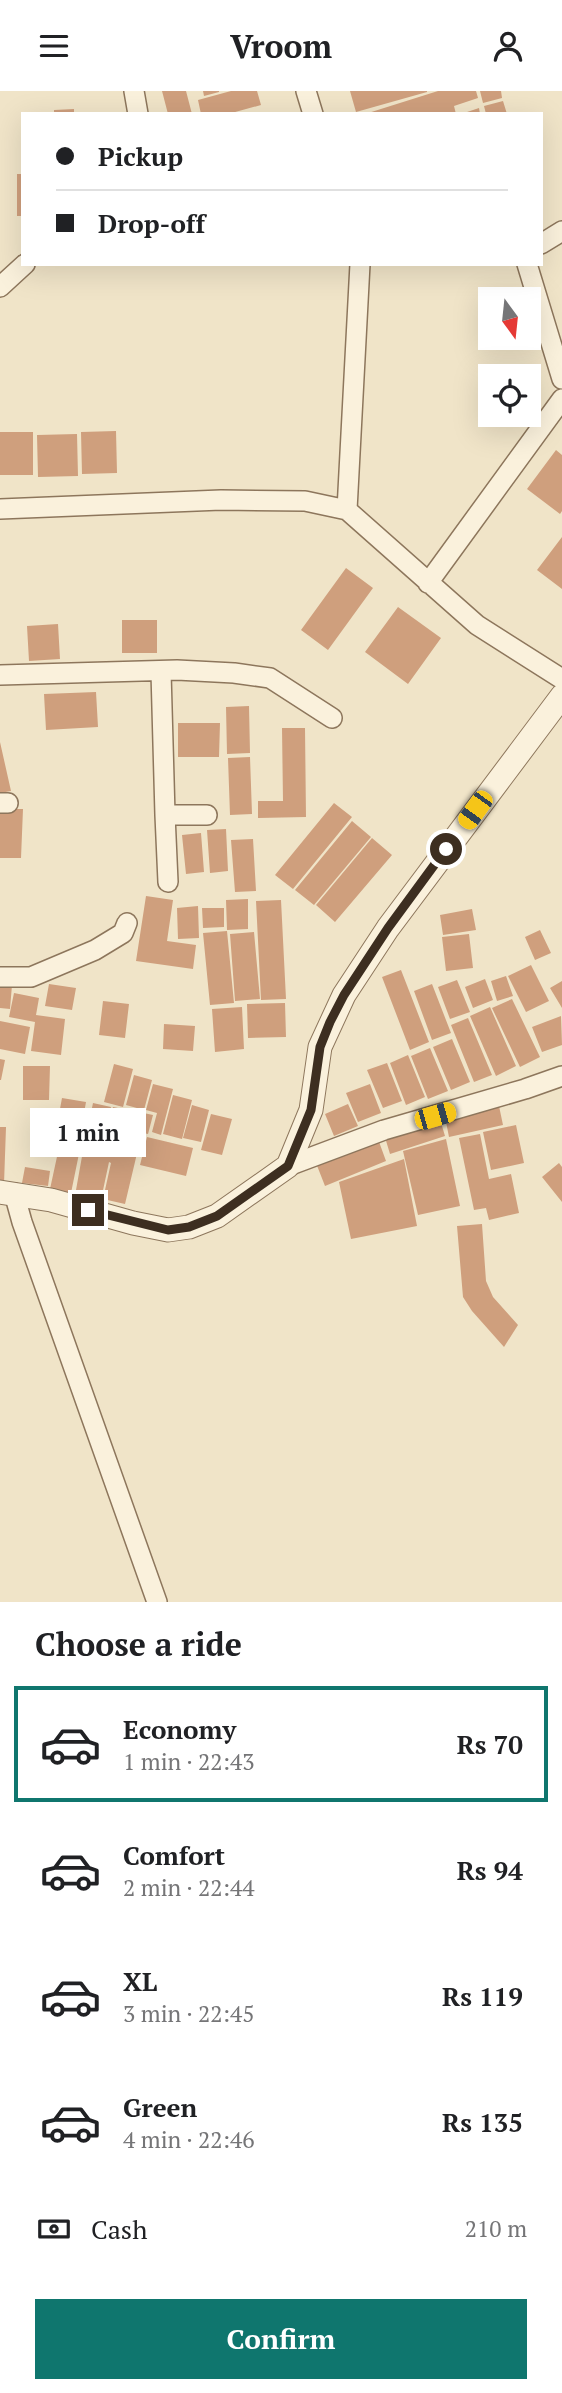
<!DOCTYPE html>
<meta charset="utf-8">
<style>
body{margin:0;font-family:"PT Serif",serif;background:#f2f2f2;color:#202124;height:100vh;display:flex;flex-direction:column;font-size:26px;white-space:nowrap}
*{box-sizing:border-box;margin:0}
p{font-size:23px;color:#757577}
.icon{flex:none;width:38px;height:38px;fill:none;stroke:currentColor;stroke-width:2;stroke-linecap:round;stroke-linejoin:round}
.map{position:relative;height:1511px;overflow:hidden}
.details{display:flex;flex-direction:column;background:#fff;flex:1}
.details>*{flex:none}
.banner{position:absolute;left:21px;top:21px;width:522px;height:154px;border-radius:0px;box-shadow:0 7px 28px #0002;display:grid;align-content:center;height:154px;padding:0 35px;background:#fff}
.needle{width:46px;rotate:165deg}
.controls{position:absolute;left:478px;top:196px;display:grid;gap:14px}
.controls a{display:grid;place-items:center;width:63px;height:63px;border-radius:0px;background:#fff;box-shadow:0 7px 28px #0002;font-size:35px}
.end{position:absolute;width:32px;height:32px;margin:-16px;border:9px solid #3d2e20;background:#fff;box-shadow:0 0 0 4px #fff}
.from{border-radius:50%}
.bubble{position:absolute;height:49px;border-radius:0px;background:#fff;box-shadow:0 7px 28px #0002;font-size:23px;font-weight:700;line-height:49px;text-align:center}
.car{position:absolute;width:21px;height:42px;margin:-21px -10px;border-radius:9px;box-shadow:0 0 5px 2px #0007;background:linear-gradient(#f5c518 24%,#345 0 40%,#f5c518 0 76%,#345 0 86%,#f5c518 0)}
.banner b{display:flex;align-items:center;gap:24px;height:66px;font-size:26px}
.banner b+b{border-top:2px solid #e0e0e0}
.banner i{width:18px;height:18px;background:#202124}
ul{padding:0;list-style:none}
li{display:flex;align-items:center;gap:21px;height:116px;margin:0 14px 10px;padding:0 21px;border:4px solid transparent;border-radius:0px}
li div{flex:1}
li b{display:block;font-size:26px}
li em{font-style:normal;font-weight:700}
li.current{border-color:#0f766e}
li>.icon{width:63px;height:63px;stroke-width:1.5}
h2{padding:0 35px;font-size:32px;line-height:84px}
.pay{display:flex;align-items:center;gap:18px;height:77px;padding:0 35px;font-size:26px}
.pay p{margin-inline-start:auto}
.button{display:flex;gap:14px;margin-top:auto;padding:14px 35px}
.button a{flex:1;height:80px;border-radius:0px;background:#0f766e;color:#fff;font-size:28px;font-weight:700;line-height:80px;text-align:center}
header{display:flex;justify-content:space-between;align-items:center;height:91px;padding:0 35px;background:#fff;font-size:32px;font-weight:700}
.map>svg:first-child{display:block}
.building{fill:#cf9f7d}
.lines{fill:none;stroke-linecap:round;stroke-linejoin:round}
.minor-casing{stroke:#8d765c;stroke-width:22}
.tertiary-casing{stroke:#8d765c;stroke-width:25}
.minor{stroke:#faf1dc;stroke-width:19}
.tertiary{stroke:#faf1dc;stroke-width:23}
.route{stroke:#3d2e20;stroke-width:9}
</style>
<header><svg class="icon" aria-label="menu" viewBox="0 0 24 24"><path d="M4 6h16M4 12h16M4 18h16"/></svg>Vroom<svg class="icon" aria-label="person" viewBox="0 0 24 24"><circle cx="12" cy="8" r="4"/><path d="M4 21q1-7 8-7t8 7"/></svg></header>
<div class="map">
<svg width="562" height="1511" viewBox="0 0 562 1511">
<rect width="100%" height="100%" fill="#f0e4c8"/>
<path class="building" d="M 162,0 L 186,0 L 192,23 L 168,23 Z
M 203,0 L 219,0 L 219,1 L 204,5 Z
M 231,0 L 257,0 L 261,14 L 228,23 L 201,23 L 198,9 Z
M 350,0 L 427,0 L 427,1 L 356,21 Z
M 438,0 L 476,0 L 478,7 L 454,15 L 456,23 L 365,23 Z
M 480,0 L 501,0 L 502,7 L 483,12 Z
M 503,10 L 507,23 L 486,23 L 484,15 Z
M 479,17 L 480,23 L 464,23 L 464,22 Z
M 74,18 L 74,23 L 54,23 L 54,19 Z
M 17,83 L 23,83 L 23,125 L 17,125 Z
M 116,340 L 117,382 L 82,383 L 81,341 Z
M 0,341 L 33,341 L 33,384 L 0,384 Z
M 77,343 L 78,385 L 38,386 L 37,344 Z
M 556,359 L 562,364 L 562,420 L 560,423 L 527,398 Z
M 562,446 L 562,498 L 537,479 Z
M 346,477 L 373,497 L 328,559 L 301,539 Z
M 398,516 L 441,547 L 408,593 L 365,561 Z
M 122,529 L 157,529 L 157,562 L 122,562 Z
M 58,533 L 60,568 L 29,570 L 27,535 Z
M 96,601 L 98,636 L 46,639 L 44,603 Z
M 249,615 L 250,662 L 227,663 L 226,616 Z
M 178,632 L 220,632 L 219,666 L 178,666 Z
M 282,637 L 305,637 L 306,726 L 258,727 L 258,710 L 283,710 Z
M 0,651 L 11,700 L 0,702 Z
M 250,666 L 252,723 L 230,724 L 228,667 Z
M 334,712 L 352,726 L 293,798 L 275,784 Z
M 0,718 L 23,718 L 21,767 L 0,767 Z
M 352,730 L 371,746 L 314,814 L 295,799 Z
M 226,738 L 228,780 L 210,782 L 207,739 Z
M 201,742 L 204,781 L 186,783 L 182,744 Z
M 372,747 L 392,764 L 335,831 L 316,814 Z
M 253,748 L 256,800 L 235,801 L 231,749 Z
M 146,805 L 173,809 L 167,850 L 196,854 L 193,878 L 136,870 Z
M 248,808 L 248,838 L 227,839 L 226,809 Z
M 281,809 L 286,908 L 261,909 L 256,810 Z
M 198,815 L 199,847 L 178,848 L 177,817 Z
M 202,817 L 224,817 L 224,836 L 203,837 Z
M 472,818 L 476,839 L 443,844 L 440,824 Z
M 540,839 L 551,862 L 535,869 L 525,846 Z
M 227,840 L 234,912 L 210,914 L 203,842 Z
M 254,841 L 260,908 L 235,910 L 230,843 Z
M 469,843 L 473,877 L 446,880 L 442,846 Z
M 531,874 L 549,910 L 526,921 L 508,885 Z
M 401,879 L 429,951 L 410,959 L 382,886 Z
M 506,885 L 513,905 L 497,910 L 491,890 Z
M 485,888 L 493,909 L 473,917 L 465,896 Z
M 457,889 L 470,921 L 450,928 L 438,896 Z
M 562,890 L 562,917 L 550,897 Z
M 0,893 L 12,894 L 10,918 L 0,917 Z
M 49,893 L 76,897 L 72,919 L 45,915 Z
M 432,893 L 451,942 L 432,949 L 414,900 Z
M 14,902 L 39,907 L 36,924 L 65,928 L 61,964 L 31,960 L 35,931 L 9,926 Z
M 512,908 L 540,966 L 520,976 L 492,917 Z
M 103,910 L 129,913 L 125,947 L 99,944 Z
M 285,912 L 286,946 L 248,947 L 247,913 Z
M 242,916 L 244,958 L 215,961 L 212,918 Z
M 490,916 L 516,975 L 496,985 L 470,925 Z
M 561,925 L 562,954 L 542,961 L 532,936 Z
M 468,927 L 492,984 L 474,991 L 451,934 Z
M 0,930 L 30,936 L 25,963 L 0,958 Z
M 164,933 L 195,935 L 193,960 L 163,958 Z
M 452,948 L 470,991 L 451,999 L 433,956 Z
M 430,957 L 448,1000 L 428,1008 L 411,965 Z
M 408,964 L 425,1006 L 406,1014 L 390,972 Z
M 0,968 L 5,969 L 1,989 L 0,989 Z
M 387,972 L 402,1010 L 383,1017 L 367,979 Z
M 114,973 L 133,978 L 123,1016 L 104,1011 Z
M 23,975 L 50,975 L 49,1009 L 23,1009 Z
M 134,984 L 152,989 L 144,1019 L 126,1014 Z
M 153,993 L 173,998 L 161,1044 L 152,1041 L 157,1022 L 146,1019 Z
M 370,993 L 381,1022 L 358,1031 L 346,1002 Z
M 173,1004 L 192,1009 L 182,1048 L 163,1043 Z
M 62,1007 L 86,1011 L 81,1039 L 57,1034 Z
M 93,1012 L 111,1016 L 105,1044 L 87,1041 Z
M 348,1013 L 358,1035 L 334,1045 L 325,1023 Z
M 192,1014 L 209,1019 L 201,1051 L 183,1047 Z
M 499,1015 L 503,1034 L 449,1046 L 445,1026 Z
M 113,1016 L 133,1020 L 132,1030 L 134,1020 L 153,1024 L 148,1043 L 129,1039 L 127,1049 L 107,1045 Z
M 211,1023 L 232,1028 L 222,1064 L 201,1059 Z
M 439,1025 L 445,1045 L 390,1063 L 384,1043 Z
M 516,1034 L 524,1072 L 491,1079 L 483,1041 Z
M 0,1036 L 6,1036 L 4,1093 L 0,1093 Z
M 63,1038 L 83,1043 L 71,1102 L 50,1098 Z
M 86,1043 L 139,1054 L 125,1113 L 103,1108 L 111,1072 L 109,1071 L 102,1104 L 76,1099 Z
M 480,1043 L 489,1088 L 511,1083 L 519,1122 L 489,1129 L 486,1117 L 474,1119 L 459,1047 Z
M 147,1046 L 193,1057 L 186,1085 L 140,1074 Z
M 378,1048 L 386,1070 L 325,1095 L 316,1072 Z
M 446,1048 L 460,1115 L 418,1124 L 403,1060 Z
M 404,1068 L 417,1135 L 351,1148 L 339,1091 Z
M 559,1072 L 562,1076 L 562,1111 L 542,1086 Z
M 25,1076 L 50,1080 L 48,1095 L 22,1092 Z
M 482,1133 L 486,1190 L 493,1206 L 518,1234 L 504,1256 L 472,1220 L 463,1206 L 457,1135 Z"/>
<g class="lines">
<defs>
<path id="minor" d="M 134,0 L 138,23
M 306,0 L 313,23
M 541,153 L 562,140
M 527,173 L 562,288
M 0,196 L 25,173
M 0,418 L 221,409 L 305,410 L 347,419 L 477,534 L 562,588
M 347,419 L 360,173
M 428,492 L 562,308
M 161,581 L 165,724 L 207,724
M 0,584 L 177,579 L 234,582 L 270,587 L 332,627
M 0,712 L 8,712
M 165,724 L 168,791
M 0,886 L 31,886 L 95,859 L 123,842 L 127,832
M 288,1075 L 384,1039 L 525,998 L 562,985
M 14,1102 L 22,1131 L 157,1511"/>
<path id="tertiary" d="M 0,1101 L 51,1109 L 133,1132 L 168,1139 L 189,1136 L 217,1125 L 288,1075 L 311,1019 L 320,956 L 344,904 L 388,837 L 562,605"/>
</defs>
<use href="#minor" class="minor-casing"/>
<use href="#tertiary" class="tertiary-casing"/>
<use href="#minor" class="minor"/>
<use href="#tertiary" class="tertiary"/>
</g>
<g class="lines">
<path class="route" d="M 88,1119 L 168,1139 L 189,1136 L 217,1125 L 288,1075 L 311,1019 L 320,956 L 330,931 L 344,904 L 388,837 L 446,758"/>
</g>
</svg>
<div class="controls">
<a><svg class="needle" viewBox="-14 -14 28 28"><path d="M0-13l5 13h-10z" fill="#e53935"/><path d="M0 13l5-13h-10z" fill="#757577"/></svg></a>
<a><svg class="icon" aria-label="locate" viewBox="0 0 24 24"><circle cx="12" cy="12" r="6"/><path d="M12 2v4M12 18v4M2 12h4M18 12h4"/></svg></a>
</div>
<i class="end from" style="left:446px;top:758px"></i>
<i class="end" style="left:88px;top:1119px"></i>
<div class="bubble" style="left:30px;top:1017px;width:116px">1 min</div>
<i class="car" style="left:475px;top:719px;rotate:216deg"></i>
<i class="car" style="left:435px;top:1025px;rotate:74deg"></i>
<div class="banner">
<b><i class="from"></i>Pickup</b>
<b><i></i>Drop-off</b>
</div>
</div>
<section class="details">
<h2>Choose a ride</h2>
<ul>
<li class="current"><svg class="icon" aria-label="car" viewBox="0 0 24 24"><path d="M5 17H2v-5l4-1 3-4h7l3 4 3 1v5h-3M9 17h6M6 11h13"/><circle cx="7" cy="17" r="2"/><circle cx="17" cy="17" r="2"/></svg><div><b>Economy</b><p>1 min · 22:43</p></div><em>Rs 70</em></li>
<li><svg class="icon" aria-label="car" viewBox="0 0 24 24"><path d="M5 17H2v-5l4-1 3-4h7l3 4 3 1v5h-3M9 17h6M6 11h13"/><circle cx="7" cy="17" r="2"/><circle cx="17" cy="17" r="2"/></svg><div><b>Comfort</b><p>2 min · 22:44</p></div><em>Rs 94</em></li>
<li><svg class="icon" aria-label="car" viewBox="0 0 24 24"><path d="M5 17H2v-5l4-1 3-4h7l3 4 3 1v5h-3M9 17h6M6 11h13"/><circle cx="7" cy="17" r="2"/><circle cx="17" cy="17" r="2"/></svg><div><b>XL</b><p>3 min · 22:45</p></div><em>Rs 119</em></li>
<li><svg class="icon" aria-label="car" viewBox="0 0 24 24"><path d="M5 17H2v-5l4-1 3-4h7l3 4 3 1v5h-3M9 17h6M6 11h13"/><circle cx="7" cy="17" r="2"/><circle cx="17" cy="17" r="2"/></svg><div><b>Green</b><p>4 min · 22:46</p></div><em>Rs 135</em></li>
</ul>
<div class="pay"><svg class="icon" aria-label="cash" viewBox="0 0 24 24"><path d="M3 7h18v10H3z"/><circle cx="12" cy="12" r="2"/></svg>Cash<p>210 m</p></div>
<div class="button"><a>Confirm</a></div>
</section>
